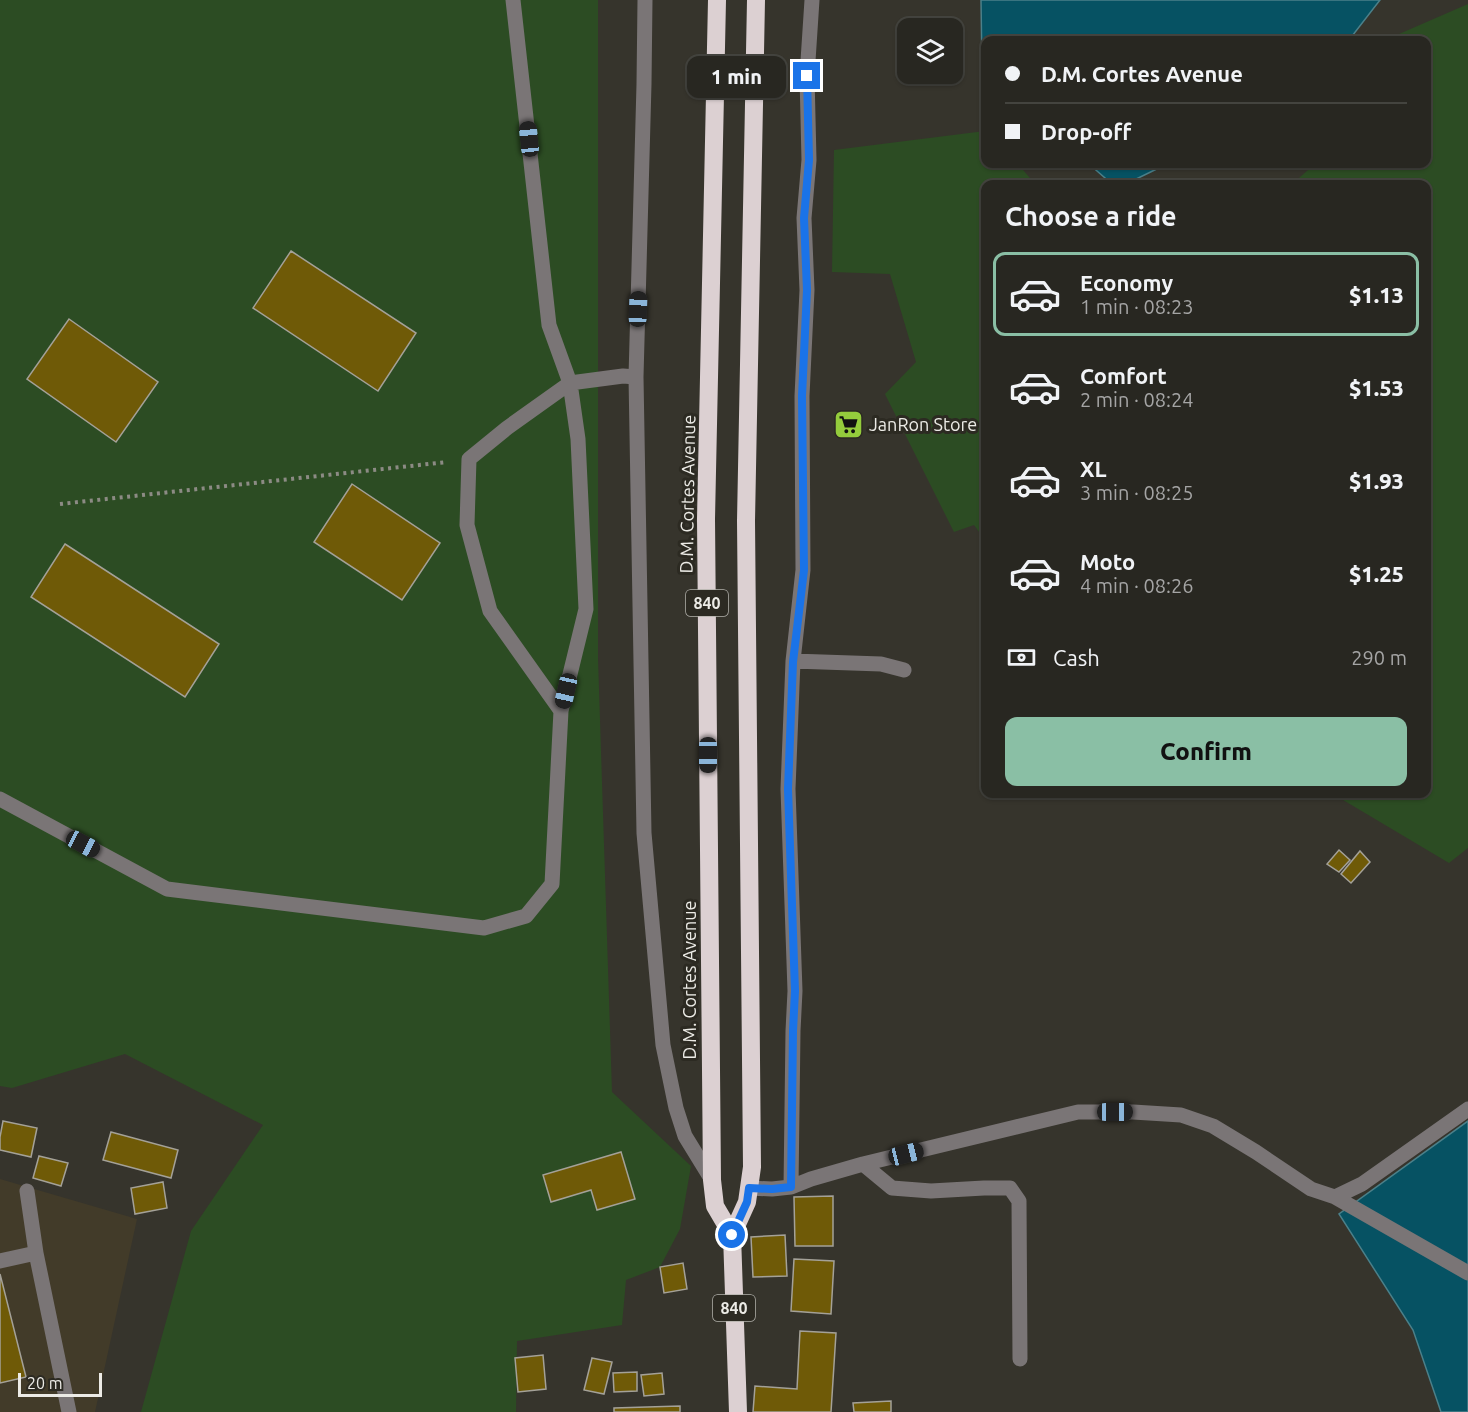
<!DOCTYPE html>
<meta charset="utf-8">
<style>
body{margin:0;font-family:Ubuntu,sans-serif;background:#302f2a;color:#f1f3f6;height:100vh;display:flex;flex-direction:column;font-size:22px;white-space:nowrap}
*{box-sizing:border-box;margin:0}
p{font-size:20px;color:#a5a5a5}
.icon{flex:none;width:33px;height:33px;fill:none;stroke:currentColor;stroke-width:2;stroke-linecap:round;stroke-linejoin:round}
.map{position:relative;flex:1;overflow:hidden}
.details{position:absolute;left:981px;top:180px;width:450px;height:618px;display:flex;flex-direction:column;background:#282721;border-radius:12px;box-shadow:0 2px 4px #0004,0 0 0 2px #44443f}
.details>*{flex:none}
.top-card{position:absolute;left:981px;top:36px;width:450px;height:132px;border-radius:12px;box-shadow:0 2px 4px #0004,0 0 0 2px #44443f;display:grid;align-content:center;height:132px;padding:0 24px;background:#282721}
.fabs{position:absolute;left:897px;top:18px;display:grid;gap:12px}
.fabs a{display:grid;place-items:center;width:66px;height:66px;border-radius:12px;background:#282721;box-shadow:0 2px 4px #0004,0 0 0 2px #44443f;font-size:30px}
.scale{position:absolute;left:18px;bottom:15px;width:84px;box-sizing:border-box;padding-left:6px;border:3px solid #ecebe6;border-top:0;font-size:16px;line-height:21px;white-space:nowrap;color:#ecebe6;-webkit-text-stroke:4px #2c2a22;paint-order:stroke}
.end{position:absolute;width:27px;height:27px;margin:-14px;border:8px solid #1a73e8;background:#fff;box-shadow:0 0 0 3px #fff}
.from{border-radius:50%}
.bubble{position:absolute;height:42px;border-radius:12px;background:#282721;box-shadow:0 2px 4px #0004,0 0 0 2px #44443f;font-size:20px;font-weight:800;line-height:42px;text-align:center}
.car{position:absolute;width:18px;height:36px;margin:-18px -9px;border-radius:8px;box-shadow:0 0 4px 2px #0007;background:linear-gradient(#222 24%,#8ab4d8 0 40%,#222 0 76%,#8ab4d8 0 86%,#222 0)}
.top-card b{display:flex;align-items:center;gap:21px;height:57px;font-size:22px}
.top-card b+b{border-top:2px solid #44443f}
.top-card i{width:15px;height:15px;background:#f1f3f6}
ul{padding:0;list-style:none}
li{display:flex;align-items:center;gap:18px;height:84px;margin:0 12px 9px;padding:0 12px;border:3px solid transparent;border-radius:12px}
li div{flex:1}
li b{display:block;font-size:22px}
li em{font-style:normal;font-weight:800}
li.on{border-color:#8abfa5}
li>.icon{width:54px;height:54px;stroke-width:1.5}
h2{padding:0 24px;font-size:27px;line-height:72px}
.pay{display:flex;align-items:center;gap:15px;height:66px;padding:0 24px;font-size:22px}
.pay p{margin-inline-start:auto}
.action{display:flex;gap:12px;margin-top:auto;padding:12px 24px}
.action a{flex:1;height:69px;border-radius:12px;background:#8abfa5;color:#111;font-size:24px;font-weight:800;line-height:69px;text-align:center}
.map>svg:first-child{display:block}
.commercial{fill:#423b29}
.green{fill:#2c4c23}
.water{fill:#065263;stroke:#4b808a;stroke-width:1.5}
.building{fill:#6f5a07;stroke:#a4a198;stroke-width:1.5}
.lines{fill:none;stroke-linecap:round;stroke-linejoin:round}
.path{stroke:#8c8b84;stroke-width:4;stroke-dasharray:3 4.5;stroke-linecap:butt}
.minor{stroke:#7a7576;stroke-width:15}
.highway{stroke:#dcd0d2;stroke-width:18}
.route{stroke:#1a73e8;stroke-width:8}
.labels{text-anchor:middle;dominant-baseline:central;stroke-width:6;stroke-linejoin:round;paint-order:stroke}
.shield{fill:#2c2a22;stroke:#b2b1ab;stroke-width:1.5}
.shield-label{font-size:16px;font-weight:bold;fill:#ecebe6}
.poi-label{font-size:18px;fill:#ecebe6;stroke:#2c2a22;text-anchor:start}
.street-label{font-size:18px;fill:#ecebe6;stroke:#2c2a22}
</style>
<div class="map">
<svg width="1468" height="1412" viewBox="0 0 1468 1412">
<rect width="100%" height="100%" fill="#36342c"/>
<path class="commercial" d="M 0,1179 L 137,1219 L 95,1412 L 0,1412 Z"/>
<path class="green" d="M 0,0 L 598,0 L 598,658 L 612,1092 L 691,1166 L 680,1229 L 660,1267 L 626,1280 L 622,1325 L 517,1341 L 516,1412 L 141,1412 L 191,1231 L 263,1125 L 125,1054 L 12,1088 L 0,1086 Z
M 1468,4 L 1468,848 L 1449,863 L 1333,794 L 1426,794 L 1426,184 L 1292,184 L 1315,164 L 1426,164 L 1426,40 L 1397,40 L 1399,34 Z
M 985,131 L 986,164 L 1018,164 L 1035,184 L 986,184 L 985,540 L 974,525 L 954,532 L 885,394 L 916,362 L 890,274 L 832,272 L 834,150 Z"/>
<path class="water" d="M 981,0 L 1380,0 L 1349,40 L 986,40 L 985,71 L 982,68 Z
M 1089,164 L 1167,164 L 1126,184 L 1112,184 Z
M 1468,1121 L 1468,1412 L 1441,1412 L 1413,1330 L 1339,1214 Z"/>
<path class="building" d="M 291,251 L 416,333 L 378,391 L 253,308 Z
M 69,319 L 158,382 L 116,442 L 27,379 Z
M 352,484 L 440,543 L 402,600 L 314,542 Z
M 65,544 L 219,644 L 185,697 L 31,597 Z
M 1339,850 L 1350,860 L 1339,872 L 1327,864 Z
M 1360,851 L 1370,862 L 1351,883 L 1341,874 Z
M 3,1121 L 37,1128 L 31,1157 L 0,1150 L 0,1137 Z
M 111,1132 L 178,1150 L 171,1178 L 103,1160 Z
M 621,1152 L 635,1199 L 597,1210 L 591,1190 L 551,1202 L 543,1175 Z
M 39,1156 L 68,1163 L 61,1186 L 33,1178 Z
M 163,1182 L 167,1208 L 135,1214 L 131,1188 Z
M 833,1196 L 833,1246 L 795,1246 L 794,1197 Z
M 785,1235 L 787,1276 L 753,1277 L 751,1237 Z
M 794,1259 L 834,1261 L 831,1314 L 791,1311 Z
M 683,1263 L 687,1289 L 664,1293 L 660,1267 Z
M 0,1274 L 26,1377 L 0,1383 Z
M 800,1331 L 836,1333 L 831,1412 L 753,1412 L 755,1386 L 797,1389 Z
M 543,1355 L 546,1389 L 518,1392 L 515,1358 Z
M 592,1358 L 612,1362 L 604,1394 L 584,1390 Z
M 637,1372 L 637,1391 L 614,1392 L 613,1373 Z
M 662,1373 L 664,1394 L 644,1396 L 641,1375 Z
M 891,1401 L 891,1412 L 854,1412 L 853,1403 Z
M 680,1406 L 680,1412 L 614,1412 L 614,1408 Z"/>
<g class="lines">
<path class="path" d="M 60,504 L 447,462"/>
<path class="minor" d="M 513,0 L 549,325 L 570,383 L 623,376 L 636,377
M 645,0 L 644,84 L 636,377 L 644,833 L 663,1045 L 676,1108 L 685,1136 L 712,1180
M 793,661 L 881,664 L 904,670
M 0,799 L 167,889 L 484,928 L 526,916 L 552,884 L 561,711 L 490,611 L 467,525 L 469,459 L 507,428 L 570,383 L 578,439 L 586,609 L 561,711
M 863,1164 L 892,1188 L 931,1191 L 984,1188 L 1010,1188 L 1019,1201 L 1020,1359
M 791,1187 L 793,1031 L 795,991 L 788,789 L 793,661 L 803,570 L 802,396 L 807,290 L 804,218 L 809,160 L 807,76 L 812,0
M 749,1188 L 772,1189 L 791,1187 L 811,1179 L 863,1164 L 1078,1112 L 1133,1112 L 1181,1115 L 1213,1126 L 1256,1152 L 1311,1189 L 1335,1197 L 1362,1184 L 1468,1109
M 27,1191 L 36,1253 L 69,1412
M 1335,1197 L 1468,1273
M 0,1261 L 36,1253"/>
<path class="highway" d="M 717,0 L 706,519 L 712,1180 L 715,1206 L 732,1235
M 738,1412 L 732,1235 L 747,1202 L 752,1167 L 746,521 L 756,0"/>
</g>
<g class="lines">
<path class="route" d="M 732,1235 L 747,1202 L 749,1188 L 772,1189 L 791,1187 L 793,1031 L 795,991 L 788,789 L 793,662 L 804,570 L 802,396 L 807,290 L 804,218 L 809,160 L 807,76"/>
</g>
<defs>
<symbol id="supermarket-square" viewBox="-11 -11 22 22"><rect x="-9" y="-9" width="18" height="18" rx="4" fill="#94cc3c" stroke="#2c2a22"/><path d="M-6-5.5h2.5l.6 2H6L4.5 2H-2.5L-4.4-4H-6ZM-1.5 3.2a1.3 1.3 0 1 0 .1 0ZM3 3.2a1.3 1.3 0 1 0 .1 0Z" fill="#111"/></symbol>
</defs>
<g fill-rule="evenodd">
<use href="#supermarket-square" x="832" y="408" width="33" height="33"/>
</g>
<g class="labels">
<g class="shield">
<rect x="686" y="590" width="42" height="26" rx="4.5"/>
<rect x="713" y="1295" width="42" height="26" rx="4.5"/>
</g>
<g class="shield-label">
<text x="707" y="603">840</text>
<text x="734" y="1308">840</text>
</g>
<g class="poi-label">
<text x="869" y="424">JanRon Store</text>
</g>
<g class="street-label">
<text transform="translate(687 494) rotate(-89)">D.M. Cortes Avenue</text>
<text transform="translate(689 980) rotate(-90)">D.M. Cortes Avenue</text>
</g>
</g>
</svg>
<div class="fabs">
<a><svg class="icon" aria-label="layers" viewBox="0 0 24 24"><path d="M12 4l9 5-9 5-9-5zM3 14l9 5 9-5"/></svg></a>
</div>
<div class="scale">20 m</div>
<i class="end from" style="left:732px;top:1235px"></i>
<i class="end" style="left:807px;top:76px"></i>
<div class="bubble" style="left:687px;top:56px;width:99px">1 min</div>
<i class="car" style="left:529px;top:139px;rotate:354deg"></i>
<i class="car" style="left:638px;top:309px;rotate:2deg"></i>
<i class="car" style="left:566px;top:691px;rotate:193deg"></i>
<i class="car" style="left:708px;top:755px;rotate:180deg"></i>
<i class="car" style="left:83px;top:844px;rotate:118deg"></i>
<i class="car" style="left:1115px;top:1112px;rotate:90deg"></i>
<i class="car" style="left:906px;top:1154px;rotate:76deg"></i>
<div class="top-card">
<b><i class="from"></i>D.M. Cortes Avenue</b>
<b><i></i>Drop-off</b>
</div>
<section class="details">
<h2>Choose a ride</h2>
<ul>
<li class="on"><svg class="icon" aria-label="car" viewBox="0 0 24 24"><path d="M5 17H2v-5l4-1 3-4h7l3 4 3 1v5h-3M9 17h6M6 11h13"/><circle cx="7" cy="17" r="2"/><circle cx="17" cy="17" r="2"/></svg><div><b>Economy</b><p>1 min · 08:23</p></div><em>$1.13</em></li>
<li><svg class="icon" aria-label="car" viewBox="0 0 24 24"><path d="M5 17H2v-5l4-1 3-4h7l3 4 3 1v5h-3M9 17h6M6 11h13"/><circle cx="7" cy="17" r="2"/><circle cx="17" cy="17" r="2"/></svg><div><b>Comfort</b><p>2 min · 08:24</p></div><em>$1.53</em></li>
<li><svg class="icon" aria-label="car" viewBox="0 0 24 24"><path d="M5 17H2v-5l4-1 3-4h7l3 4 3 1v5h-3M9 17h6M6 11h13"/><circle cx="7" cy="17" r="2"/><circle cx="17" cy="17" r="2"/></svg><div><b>XL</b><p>3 min · 08:25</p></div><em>$1.93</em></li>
<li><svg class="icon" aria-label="car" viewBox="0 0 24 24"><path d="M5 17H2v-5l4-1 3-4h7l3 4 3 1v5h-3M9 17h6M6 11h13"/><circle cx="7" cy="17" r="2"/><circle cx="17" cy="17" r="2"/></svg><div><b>Moto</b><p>4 min · 08:26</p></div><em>$1.25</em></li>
</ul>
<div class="pay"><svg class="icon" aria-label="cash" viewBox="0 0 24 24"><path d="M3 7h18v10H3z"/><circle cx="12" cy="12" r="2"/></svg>Cash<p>290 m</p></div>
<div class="action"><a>Confirm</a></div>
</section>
</div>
